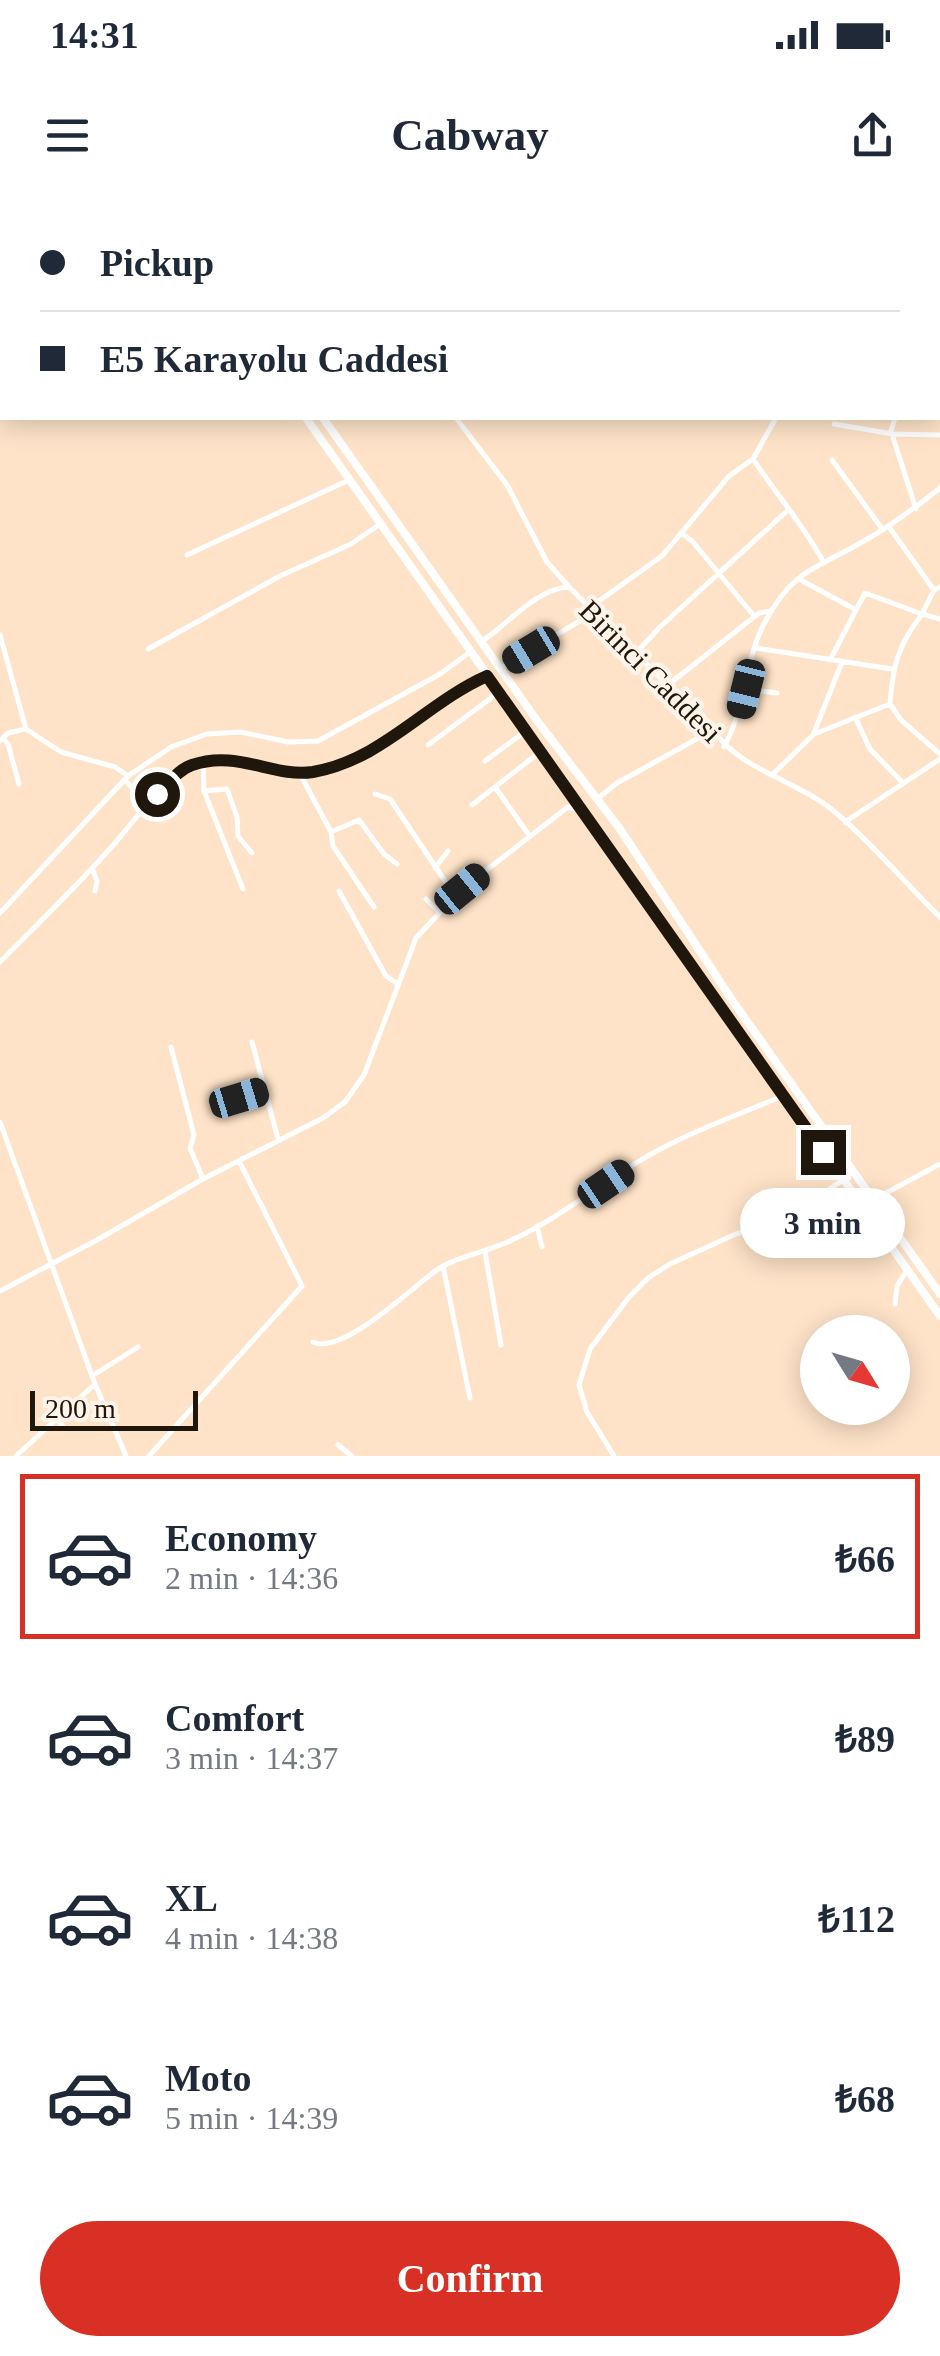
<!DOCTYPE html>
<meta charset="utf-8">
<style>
body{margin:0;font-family:Georgia,serif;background:#f2f2f3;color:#1f2937;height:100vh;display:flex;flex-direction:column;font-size:38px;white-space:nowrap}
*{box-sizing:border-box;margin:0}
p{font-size:32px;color:#747a83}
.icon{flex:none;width:55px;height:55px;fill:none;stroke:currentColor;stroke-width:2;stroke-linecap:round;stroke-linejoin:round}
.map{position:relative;height:1256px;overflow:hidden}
.drawer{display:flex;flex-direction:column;background:#fff;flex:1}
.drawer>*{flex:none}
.top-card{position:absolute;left:0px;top:0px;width:940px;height:220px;box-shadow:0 5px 25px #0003;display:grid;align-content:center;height:220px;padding:0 40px;background:#fff}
.needle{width:65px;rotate:127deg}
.fabs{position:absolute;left:800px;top:1115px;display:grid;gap:20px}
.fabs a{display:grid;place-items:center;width:110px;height:110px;border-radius:50%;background:#fff;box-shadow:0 5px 25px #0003;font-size:50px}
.scale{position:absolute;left:30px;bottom:25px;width:168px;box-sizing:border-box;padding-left:10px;border:5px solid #1f160c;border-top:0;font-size:28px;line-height:35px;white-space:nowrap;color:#1f160c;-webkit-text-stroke:8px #fff4e9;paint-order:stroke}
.end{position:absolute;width:45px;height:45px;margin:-22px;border:12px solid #1f160c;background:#fff;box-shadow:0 0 0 5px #fff}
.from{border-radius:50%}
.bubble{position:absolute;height:70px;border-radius:35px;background:#fff;box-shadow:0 5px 25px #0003;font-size:32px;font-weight:700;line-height:70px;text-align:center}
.car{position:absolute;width:30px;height:60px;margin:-30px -15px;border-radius:12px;box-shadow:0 0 8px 2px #0007;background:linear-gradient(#222 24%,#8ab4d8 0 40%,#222 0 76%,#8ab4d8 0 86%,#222 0)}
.top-card b{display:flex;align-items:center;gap:35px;height:95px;font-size:38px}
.top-card b+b{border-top:2px solid #e0e1e3}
.top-card i{width:25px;height:25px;background:#1f2937}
ul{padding:18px 0 0;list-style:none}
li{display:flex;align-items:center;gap:30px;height:165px;margin:0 20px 15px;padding:0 20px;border:5px solid transparent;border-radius:0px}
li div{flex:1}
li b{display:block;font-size:38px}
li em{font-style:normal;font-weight:700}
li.selected{border-color:#d93025}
li>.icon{width:90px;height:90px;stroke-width:1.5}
.cta{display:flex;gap:20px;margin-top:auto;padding:20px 40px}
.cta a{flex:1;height:115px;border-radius:60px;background:#d93025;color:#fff;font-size:40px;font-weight:700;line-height:115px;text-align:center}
.status{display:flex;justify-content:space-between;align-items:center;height:70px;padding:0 50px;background:#fff;direction:ltr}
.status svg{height:28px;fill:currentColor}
header{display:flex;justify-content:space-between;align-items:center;height:130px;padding:0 40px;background:#fff;font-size:45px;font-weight:700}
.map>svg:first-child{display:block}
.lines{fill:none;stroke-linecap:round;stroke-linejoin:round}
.minor{stroke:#fff;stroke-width:5}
.tertiary{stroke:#fff;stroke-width:5}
.trunk{stroke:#fff;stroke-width:8}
.route{stroke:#1f160c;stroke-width:12}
.labels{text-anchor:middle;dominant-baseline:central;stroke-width:9;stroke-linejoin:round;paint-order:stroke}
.street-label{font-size:30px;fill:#1f160c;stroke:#fff4e9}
</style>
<div class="status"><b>14:31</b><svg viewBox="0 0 49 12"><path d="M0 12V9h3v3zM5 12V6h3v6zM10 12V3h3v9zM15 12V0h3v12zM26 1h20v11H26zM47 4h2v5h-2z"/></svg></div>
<header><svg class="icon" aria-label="menu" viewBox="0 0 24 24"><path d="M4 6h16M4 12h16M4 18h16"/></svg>Cabway<svg class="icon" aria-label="share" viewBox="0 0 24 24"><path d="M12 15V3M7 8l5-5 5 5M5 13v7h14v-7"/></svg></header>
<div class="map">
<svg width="940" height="1256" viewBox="0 0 940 1256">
<rect width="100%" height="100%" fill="#fee3c8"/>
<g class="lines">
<path class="minor" d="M 32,0 L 35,2
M 285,0 L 287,2
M 574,0 L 576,2
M 640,0 L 641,2
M 716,0 L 718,2
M 360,2 L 366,0
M 487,2 L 492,0
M 725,2 L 727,0
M 874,2 L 876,0
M 911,2 L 911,0
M 938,53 L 940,52
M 938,153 L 940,152
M 938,162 L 940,159
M 456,218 L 507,285 L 547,362 L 569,387
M 895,218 L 891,231 L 916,309
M 834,224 L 893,234 L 940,235
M 753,259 C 776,294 804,326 823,361
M 832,260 L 883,330
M 889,327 L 934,390
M 681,333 L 692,341 L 754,416
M 187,355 L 349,280
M 799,379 L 856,410 L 830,460
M 940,387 L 934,390 L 922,414 L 940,419
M 589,408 L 662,356 L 729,276 L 753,259 L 776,218
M 0,435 L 26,529
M 756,448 L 892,469
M 148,449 L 280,376 L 351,344 L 380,324
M 635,454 L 660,427 L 787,311
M 501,468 L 593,413
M 668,485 L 759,413 L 770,411
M 745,489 L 777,493
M 890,504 L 901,520 L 940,554
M 855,517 L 870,549 L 902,582
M 814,533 L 842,462
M 814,534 L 890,504 C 893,464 898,446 922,414 L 865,393 L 856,410
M 3,538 L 8,544 L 19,584
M 0,541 L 8,533 L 26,529 L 61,552 L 115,567 L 128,576
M 428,545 L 499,492
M 485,561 L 526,531
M 203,563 L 204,591 L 243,689
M 299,572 L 331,632 L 333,646 L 374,707
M 124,580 L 149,602
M 204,591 L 227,589 L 237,617 L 238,636 L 252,653
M 157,594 L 173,605
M 375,594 L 390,599 L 455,696
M 597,599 L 617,583 L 713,530
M 472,605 L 495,587
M 845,622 L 940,559
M 331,632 L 359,620 L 384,654 L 397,664
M 529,635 L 495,587 L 540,552
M 92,668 L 97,681 L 95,691
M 435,668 L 448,651
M 339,691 L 386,776 L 398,784
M 426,699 L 439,712
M 0,762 C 39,723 79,684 116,642 C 134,621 165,577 189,566 C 235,546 278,581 323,570 C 387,553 429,502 487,476
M 252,842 L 278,939
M 171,847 L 194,935 L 190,948 L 203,979
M 239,898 L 265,890
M 0,922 L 95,1184 L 126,1256
M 873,1000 L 940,964
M 537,1026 L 542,1047
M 485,1052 L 501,1145
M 443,1066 L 470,1198
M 0,1091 L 97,1040 L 203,979 L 323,918 L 345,902 L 364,875 L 416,738 L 462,689 L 568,607 L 582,611
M 895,1104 L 897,1086 L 907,1070
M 313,1142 C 341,1156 411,1089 434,1072 C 455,1056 488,1052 512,1040 C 556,1019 595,989 636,963 C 681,935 735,916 783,896
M 92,1176 L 138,1147
M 57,1218 L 63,1227
M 338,1245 L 352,1256
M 16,1256 L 95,1184
M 149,1256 L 302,1086 L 239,961"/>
<path class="tertiary" d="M 481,442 C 507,425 537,388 569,387 L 713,530 C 740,570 798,581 835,612 C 872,643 905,683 940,717
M 724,547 C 746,507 745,458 765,422 C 793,369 816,369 864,341 C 892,325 915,308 940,288
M 774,573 L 814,534
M 0,713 L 128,576 L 171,547 L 207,534 L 241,532 L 288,542 L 318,541 L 440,474 L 470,452
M 614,1256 L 587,1212 L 579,1185 L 590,1149 L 629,1097 L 648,1078 L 670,1064 L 736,1034 L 786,1018 L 843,980"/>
<path class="trunk" d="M 174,0 L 175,2
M 189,0 L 191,2
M 306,218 L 940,1116
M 323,218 L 538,522 L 620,629 L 732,800 L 940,1094"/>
</g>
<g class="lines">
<path class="route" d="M 157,594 C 168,585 177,570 192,565 C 237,549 273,578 313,572 C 382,560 426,503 487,476 L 823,952"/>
</g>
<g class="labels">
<g class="street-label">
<text transform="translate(651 471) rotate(45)">Birinci Caddesi</text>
</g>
</g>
</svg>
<div class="fabs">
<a><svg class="needle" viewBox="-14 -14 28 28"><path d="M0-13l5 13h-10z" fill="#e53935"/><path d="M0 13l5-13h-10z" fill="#747a83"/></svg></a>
</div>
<div class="scale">200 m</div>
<i class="end from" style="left:157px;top:594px"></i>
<i class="end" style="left:823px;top:952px"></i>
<div class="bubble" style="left:740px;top:988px;width:165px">3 min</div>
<i class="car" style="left:531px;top:450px;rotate:239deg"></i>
<i class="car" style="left:746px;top:489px;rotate:194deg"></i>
<i class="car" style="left:462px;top:689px;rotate:51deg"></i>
<i class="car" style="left:239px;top:898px;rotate:73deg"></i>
<i class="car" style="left:606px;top:984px;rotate:56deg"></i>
<div class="top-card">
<b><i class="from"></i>Pickup</b>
<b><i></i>E5 Karayolu Caddesi</b>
</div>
</div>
<section class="drawer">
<ul>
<li class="selected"><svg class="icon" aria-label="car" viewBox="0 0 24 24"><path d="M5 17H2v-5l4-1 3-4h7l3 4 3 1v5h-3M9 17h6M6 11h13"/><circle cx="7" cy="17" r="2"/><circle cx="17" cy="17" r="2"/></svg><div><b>Economy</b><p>2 min · 14:36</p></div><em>₺66</em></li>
<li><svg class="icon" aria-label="car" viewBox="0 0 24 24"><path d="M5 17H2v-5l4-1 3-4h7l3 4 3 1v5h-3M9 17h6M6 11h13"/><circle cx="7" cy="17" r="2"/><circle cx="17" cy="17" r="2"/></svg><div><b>Comfort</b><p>3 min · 14:37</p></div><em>₺89</em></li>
<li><svg class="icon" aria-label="car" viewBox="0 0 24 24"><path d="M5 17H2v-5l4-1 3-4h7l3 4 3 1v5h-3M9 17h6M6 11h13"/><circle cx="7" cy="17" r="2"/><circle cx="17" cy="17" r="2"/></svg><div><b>XL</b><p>4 min · 14:38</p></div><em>₺112</em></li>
<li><svg class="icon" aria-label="car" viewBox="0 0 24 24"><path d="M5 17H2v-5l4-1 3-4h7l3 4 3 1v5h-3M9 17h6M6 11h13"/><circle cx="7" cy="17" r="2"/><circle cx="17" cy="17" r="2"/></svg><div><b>Moto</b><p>5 min · 14:39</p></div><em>₺68</em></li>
</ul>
<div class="cta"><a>Confirm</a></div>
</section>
